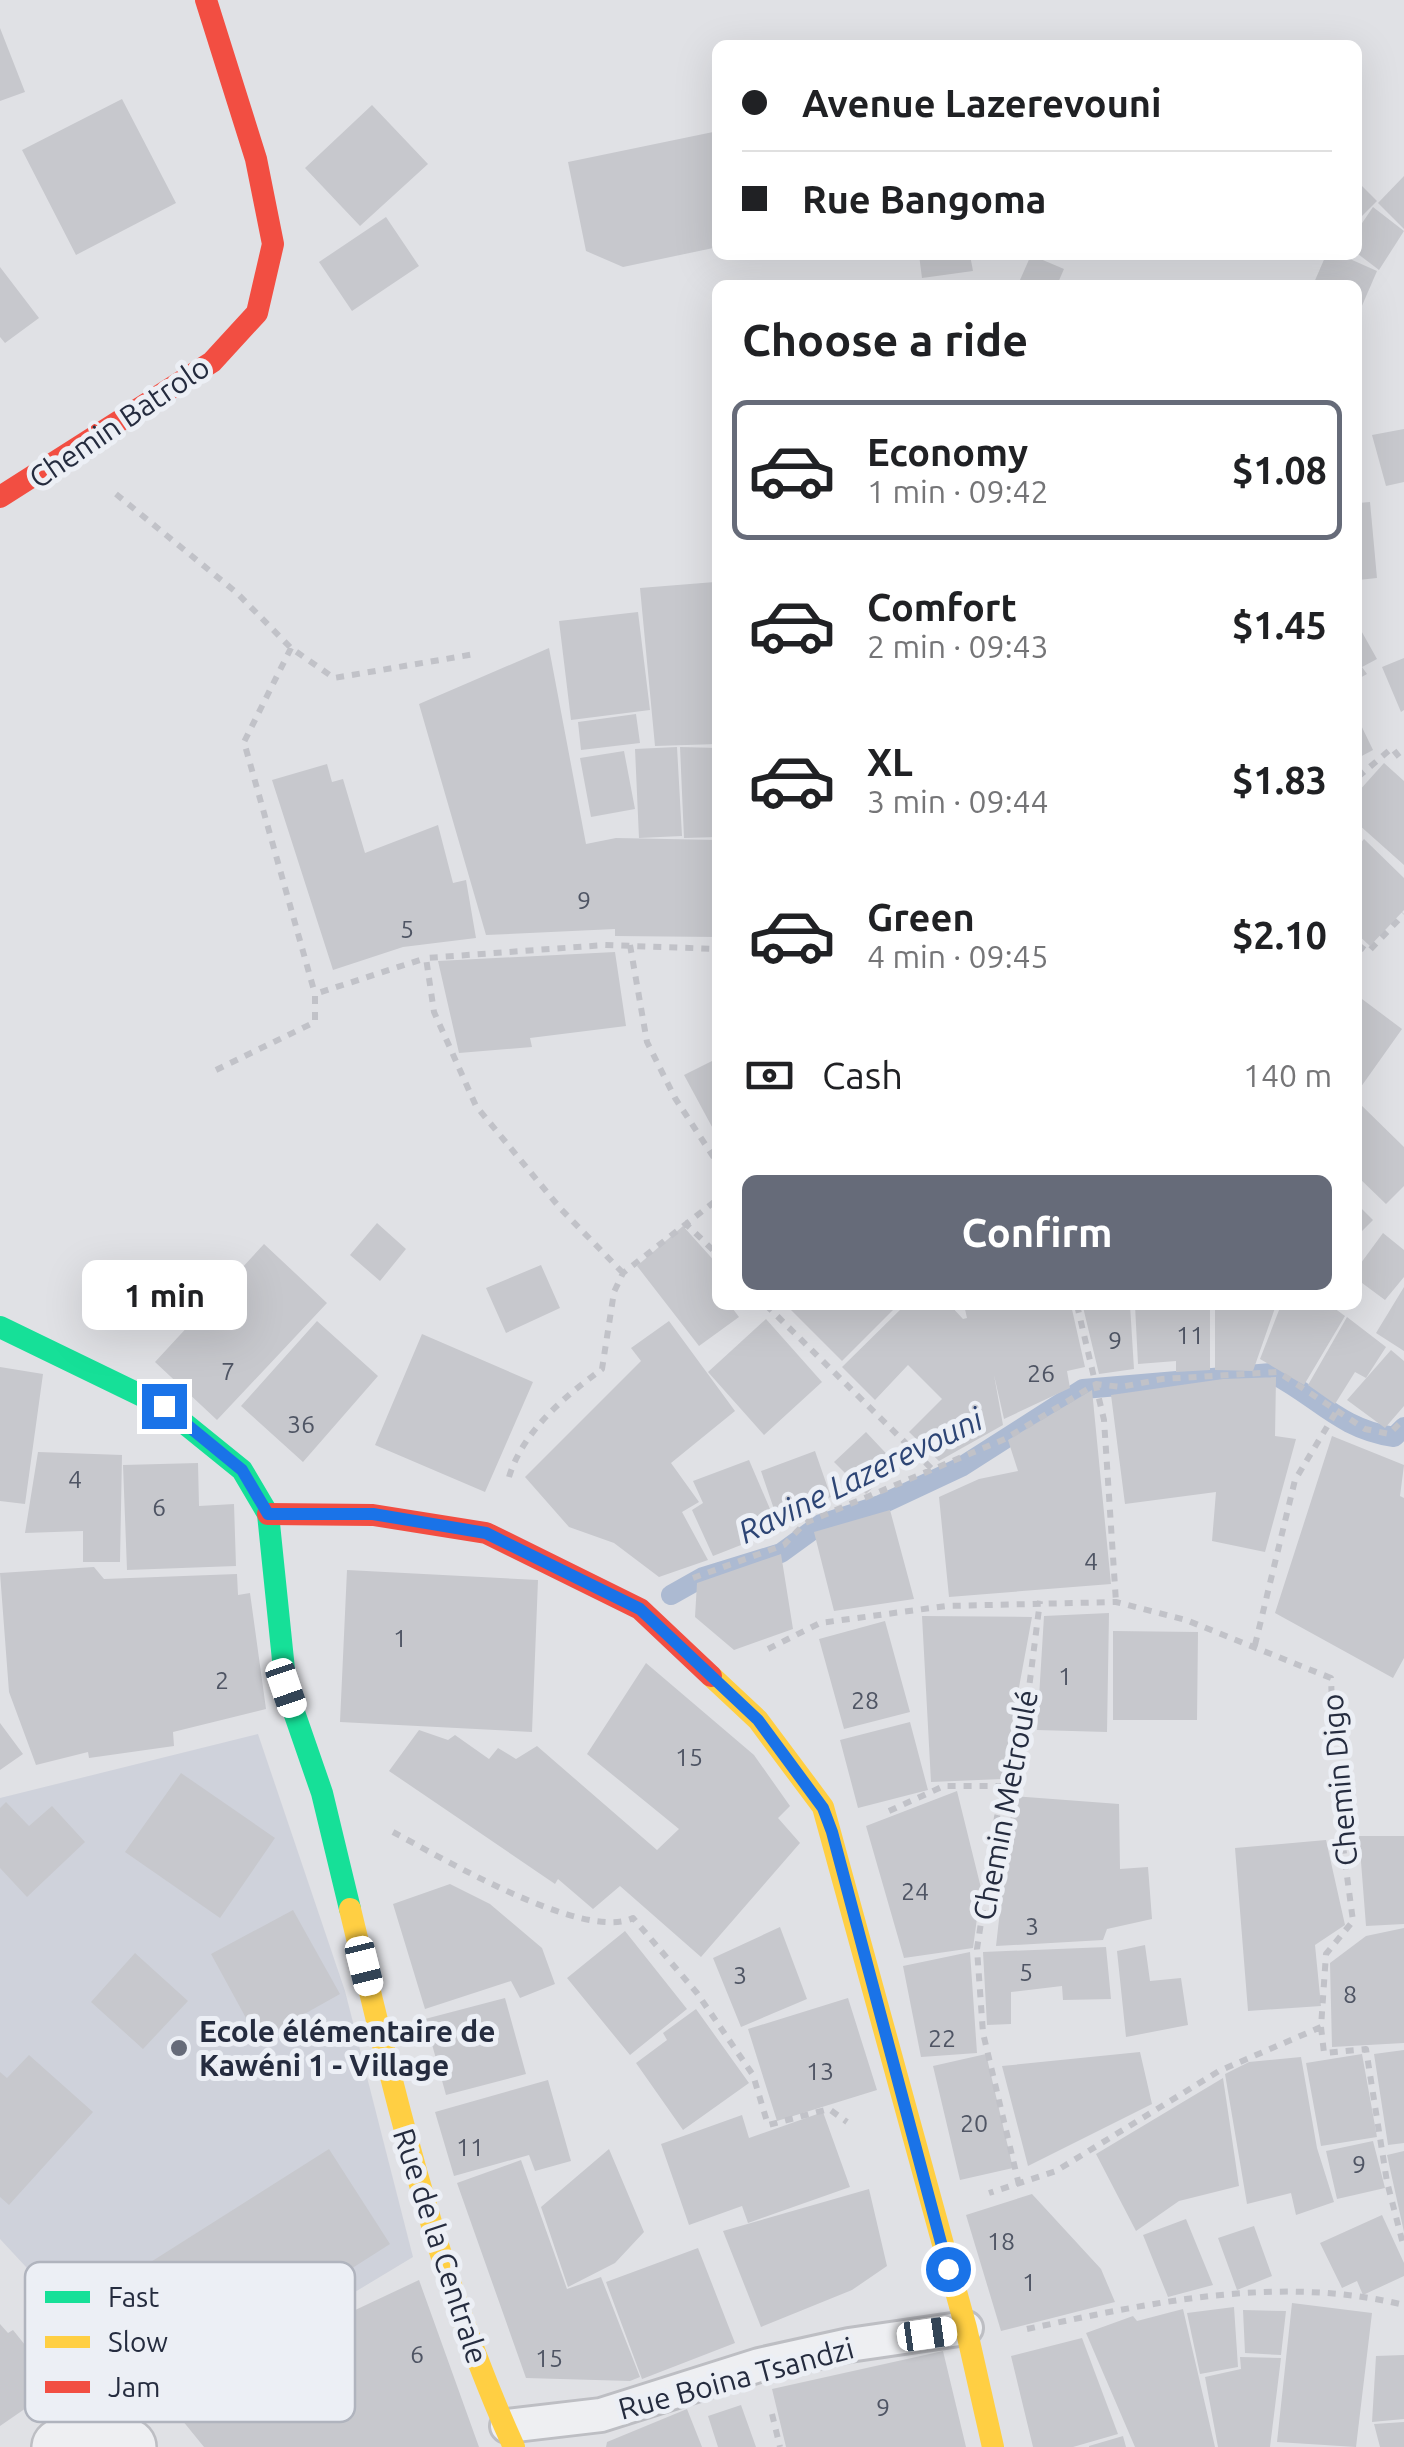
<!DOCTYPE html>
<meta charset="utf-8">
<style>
body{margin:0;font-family:Ubuntu,sans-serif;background:#f6f6f6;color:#202124;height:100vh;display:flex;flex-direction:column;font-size:38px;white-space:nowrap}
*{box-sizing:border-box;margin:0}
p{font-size:32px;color:#757577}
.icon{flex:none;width:55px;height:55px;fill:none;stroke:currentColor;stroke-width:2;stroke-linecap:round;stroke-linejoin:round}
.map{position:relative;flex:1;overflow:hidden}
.side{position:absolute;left:712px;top:280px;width:650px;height:1030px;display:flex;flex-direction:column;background:#fff;border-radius:15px;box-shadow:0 10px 40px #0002}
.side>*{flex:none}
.guide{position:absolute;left:712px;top:40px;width:650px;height:220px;border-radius:15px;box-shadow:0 10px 40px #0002;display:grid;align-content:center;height:220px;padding:0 30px;background:#fff}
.end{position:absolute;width:45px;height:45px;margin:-22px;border:12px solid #1a73e8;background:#fff;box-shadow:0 0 0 5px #fff}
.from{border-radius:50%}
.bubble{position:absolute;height:70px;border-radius:15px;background:#fff;box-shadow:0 10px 40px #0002;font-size:32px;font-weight:700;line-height:70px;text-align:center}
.car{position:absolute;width:30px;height:60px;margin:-30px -15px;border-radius:12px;box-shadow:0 0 8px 2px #0007;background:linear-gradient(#fff 24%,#345 0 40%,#fff 0 76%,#345 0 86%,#fff 0)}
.guide b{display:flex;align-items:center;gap:35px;height:95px;font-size:38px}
.guide b+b{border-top:2px solid #e0e0e0}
.guide i{width:25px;height:25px;background:#202124}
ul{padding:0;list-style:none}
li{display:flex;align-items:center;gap:30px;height:140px;margin:0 20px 15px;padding:0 10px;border:5px solid transparent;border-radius:15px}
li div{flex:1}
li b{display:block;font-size:38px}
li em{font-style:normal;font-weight:700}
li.current{border-color:#666b79}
li>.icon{width:90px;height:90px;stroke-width:1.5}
h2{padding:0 30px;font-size:45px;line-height:120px}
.pay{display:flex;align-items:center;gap:25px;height:110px;padding:0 30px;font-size:38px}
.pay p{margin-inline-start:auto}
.button{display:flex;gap:20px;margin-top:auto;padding:20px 30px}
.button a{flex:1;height:115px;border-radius:15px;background:#666b79;color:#fff;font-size:40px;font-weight:700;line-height:115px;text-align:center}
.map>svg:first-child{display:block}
.built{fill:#cfd2db}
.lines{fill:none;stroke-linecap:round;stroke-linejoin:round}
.stream{stroke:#acbad2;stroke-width:20}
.building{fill:#c7c8cd}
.lane-casing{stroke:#bdbec3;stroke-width:38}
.street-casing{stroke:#bdbec3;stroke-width:60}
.path{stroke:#c1c2c8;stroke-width:6;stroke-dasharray:8 8;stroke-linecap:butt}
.lane{stroke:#eeeff2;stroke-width:32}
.street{stroke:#eeeff2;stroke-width:55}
.fast{stroke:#16e098;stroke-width:22}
.slow{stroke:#ffcf43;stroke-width:22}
.jam{stroke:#f24e42;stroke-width:22}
.route{stroke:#1a73e8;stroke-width:12}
.poi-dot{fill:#666b79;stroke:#eceff5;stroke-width:4}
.labels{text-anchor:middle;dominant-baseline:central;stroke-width:10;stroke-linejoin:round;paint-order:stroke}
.number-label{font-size:25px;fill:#4f5564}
.street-label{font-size:30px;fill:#252c3f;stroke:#eceff5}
.poi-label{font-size:30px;font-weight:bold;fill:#252c3f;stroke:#eceff5;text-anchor:start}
.water-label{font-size:32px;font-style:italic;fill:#2d4575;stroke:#eceff5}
.key{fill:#eceff5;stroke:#b0b4be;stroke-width:2.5}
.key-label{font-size:28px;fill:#252c3f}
</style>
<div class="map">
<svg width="1404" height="2447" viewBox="0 0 1404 2447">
<rect width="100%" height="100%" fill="#e0e1e5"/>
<path class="built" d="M 258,1734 L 345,1991 L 413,2257 L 159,2410 L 0,2239 L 0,1798 Z"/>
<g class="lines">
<path class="stream" d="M 671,1595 L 703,1577 L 781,1553 L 821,1524 L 880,1505 L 961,1467 L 1083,1389 L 1271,1373 C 1317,1396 1339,1429 1394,1437 L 1404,1427"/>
</g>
<path class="building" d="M 0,28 L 25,92 L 0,101 Z
M 122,99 L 176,203 L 76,255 L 22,150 Z
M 372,105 L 428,164 L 360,226 L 305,168 Z
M 718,131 L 718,247 L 623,267 L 586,251 L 568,162 Z
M 1404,176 L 1404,229 L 1378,203 Z
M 1358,182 L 1377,201 L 1358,220 Z
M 1373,207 L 1404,231 L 1379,270 L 1358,254 L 1358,229 Z
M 386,217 L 419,266 L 352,311 L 319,262 Z
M 919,255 L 970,255 L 973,271 L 922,278 Z
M 1031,255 L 1064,269 L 1057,285 L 1020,280 Z
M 1326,255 L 1341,255 L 1377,271 L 1358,315 L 1358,285 L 1313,285 Z
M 0,267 L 39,318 L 5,343 L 0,337 Z
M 1404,429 L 1404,482 L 1386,486 L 1372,435 Z
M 1370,502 L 1377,578 L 1358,580 L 1358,503 Z
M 715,582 L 718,744 L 655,746 L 640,588 Z
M 638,612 L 650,710 L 571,720 L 559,621 Z
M 1358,625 L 1377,659 L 1362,667 L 1367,674 L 1358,679 Z
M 549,648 L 586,844 L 616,838 L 718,840 L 718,937 L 615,936 L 615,929 L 486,935 L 419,704 Z
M 1404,658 L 1404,710 L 1401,712 L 1382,667 Z
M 636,714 L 640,743 L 581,750 L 578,722 Z
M 1358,719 L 1373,750 L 1358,758 Z
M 677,747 L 682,836 L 639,838 L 635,749 Z
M 680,747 L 718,748 L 718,837 L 684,838 Z
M 624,751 L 635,809 L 591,817 L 580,758 Z
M 1384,763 L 1404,781 L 1404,865 L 1358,824 L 1358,792 Z
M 327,764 L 332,782 L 343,779 L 365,853 L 438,825 L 453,883 L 466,880 L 476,938 L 403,947 L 333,970 L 272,780 Z
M 1364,839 L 1404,878 L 1404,910 L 1370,946 L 1358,935 L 1358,846 Z
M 615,952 L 626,1026 L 530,1038 L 532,1047 L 459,1053 L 438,961 Z
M 1358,996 L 1402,1029 L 1358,1091 Z
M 718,1058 L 718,1138 L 684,1075 Z
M 1358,1102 L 1404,1147 L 1404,1186 L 1386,1204 L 1358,1177 Z
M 1358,1205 L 1373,1220 L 1358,1235 Z
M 377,1223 L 406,1249 L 380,1281 L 350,1255 Z
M 683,1226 L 718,1265 L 718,1305 L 730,1305 L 739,1317 L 699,1346 L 637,1266 Z
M 1383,1233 L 1404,1250 L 1404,1277 L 1385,1300 L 1358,1280 L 1358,1267 Z
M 264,1244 L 327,1303 L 217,1420 L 155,1362 Z
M 541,1265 L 560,1308 L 506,1333 L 486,1288 Z
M 1404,1287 L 1404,1351 L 1376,1333 Z
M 786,1305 L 898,1305 L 842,1361 Z
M 905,1305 L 950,1305 L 963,1319 L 967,1318 L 964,1305 L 1071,1305 L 1085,1367 L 1067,1371 L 1070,1388 L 1004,1419 L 994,1375 L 1003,1425 L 939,1461 L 909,1432 L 942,1399 L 908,1365 L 875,1400 L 842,1367 Z
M 1130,1305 L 1134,1369 L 1099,1374 L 1083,1307 Z
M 1135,1305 L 1210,1307 L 1210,1370 L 1176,1372 L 1176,1361 L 1138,1364 Z
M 1215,1305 L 1276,1305 L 1253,1371 L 1215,1370 Z
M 1281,1305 L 1330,1305 L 1345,1316 L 1304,1385 L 1260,1359 Z
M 1347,1317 L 1386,1347 L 1366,1378 L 1355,1372 L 1335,1404 L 1308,1385 Z
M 766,1319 L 822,1382 L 764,1435 L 708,1372 Z
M 317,1321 L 378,1376 L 303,1462 L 241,1406 Z
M 669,1321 L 735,1411 L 671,1463 L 699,1502 L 682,1512 L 708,1560 L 659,1577 L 614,1543 L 569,1527 L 525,1477 L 641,1361 L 631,1348 Z
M 422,1334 L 533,1382 L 485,1492 L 375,1445 Z
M 1391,1350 L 1404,1361 L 1404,1406 L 1385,1428 L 1347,1400 Z
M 0,1367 L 43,1374 L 25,1504 L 0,1501 Z
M 1276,1377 L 1275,1436 L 1296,1439 L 1265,1552 L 1212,1541 L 1216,1492 L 1125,1504 L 1111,1395 L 1223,1379 Z
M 1092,1390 L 1111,1584 L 949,1597 L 939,1497 L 979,1479 L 1018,1471 L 1008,1440 Z
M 866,1432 L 897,1465 L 866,1494 L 834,1462 Z
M 1332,1436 L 1404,1465 L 1400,1496 L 1404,1498 L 1404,1658 L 1393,1678 L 1275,1613 Z
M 815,1451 L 831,1497 L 776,1515 L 761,1471 Z
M 38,1452 L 122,1455 L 120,1562 L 83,1562 L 83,1531 L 25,1533 Z
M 749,1460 L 779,1530 L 713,1556 L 692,1510 L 703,1503 L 693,1481 Z
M 198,1463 L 199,1506 L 234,1504 L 236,1566 L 127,1570 L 123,1465 Z
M 890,1510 L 914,1599 L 834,1611 L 814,1532 Z
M 781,1554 L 793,1629 L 734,1650 L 695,1617 L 697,1583 Z
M 94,1567 L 104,1579 L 237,1574 L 238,1595 L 250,1593 L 266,1709 L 173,1732 L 174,1746 L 89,1758 L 88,1752 L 36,1765 L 9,1692 L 0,1573 Z
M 347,1570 L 538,1580 L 532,1732 L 340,1722 Z
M 1109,1613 L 1107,1732 L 1037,1730 L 1044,1616 Z
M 922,1616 L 1032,1617 L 1002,1779 L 931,1782 Z
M 885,1621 L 910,1712 L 844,1729 L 819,1639 Z
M 1113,1631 L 1198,1632 L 1197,1720 L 1113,1720 Z
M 646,1663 L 754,1755 L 790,1806 L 778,1818 L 800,1843 L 701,1957 L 620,1886 L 593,1909 L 558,1879 L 555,1884 L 389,1771 L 419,1730 L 448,1740 L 455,1735 L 489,1759 L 498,1748 L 516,1759 L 537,1746 L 657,1850 L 679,1829 L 587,1754 Z
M 910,1722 L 928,1790 L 858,1808 L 840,1740 Z
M 0,1723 L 23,1754 L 0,1770 Z
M 181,1773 L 275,1838 L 220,1918 L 125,1852 Z
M 957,1791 L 981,1888 L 973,1948 L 904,1958 L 866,1826 Z
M 1013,1796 L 1119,1804 L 1120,1869 L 1148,1867 L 1152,1919 L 1107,1929 L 1103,1940 L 996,1946 Z
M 6,1802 L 29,1826 L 52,1806 L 85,1842 L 27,1897 L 0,1868 L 0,1808 Z
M 1359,1836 L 1404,1836 L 1404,1924 L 1366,1926 Z
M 1326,1840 L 1345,1925 L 1315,1945 L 1321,2006 L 1248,2011 L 1235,1848 Z
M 450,1884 L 490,1904 L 542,1948 L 555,1984 L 520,1998 L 511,1981 L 425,2009 L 393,1904 Z
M 293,1910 L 340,1994 L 258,2040 L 211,1954 Z
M 780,1927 L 807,1999 L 741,2027 L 713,1958 Z
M 1404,1928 L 1404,2043 L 1332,2047 L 1330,1963 L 1366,1936 Z
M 625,1931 L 687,2009 L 630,2055 L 567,1978 Z
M 1145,1945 L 1150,1981 L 1181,1978 L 1188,2025 L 1126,2037 L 1117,1951 Z
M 1106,1947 L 1111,1999 L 1063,2000 L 1062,1986 L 1011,1992 L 1011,2024 L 987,2025 L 983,1952 Z
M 970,1952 L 977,2053 L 921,2057 L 903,1966 Z
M 135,1953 L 188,2001 L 143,2049 L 91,2002 Z
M 505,1998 L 526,2074 L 446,2095 L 425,2019 Z
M 848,1998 L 877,2090 L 777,2121 L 748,2029 Z
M 696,2009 L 749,2083 L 683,2130 L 636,2063 L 667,2040 L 663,2033 Z
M 1404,2050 L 1404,2143 L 1388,2145 L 1374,2054 Z
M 1140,2052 L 1152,2104 L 1028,2166 L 1002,2066 Z
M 986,2054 L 1013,2168 L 960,2180 L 933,2066 Z
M 1362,2054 L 1377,2137 L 1321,2146 L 1306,2063 Z
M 29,2055 L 93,2112 L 9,2205 L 0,2197 L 0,2072 L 7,2078 Z
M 1301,2057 L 1317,2148 L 1334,2202 L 1296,2215 L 1291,2193 L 1247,2204 L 1225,2074 L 1249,2062 Z
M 1223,2078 L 1239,2186 L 1179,2201 L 1136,2231 L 1096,2154 Z
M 548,2080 L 571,2161 L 535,2171 L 529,2155 L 454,2176 L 435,2112 Z
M 823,2112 L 850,2187 L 748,2223 L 742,2206 L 689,2225 L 661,2144 L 742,2115 L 749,2138 Z
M 1373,2141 L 1385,2188 L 1337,2199 L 1326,2151 Z
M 329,2149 L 390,2244 L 166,2387 L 105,2291 Z
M 609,2149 L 644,2232 L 615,2263 L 568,2287 L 541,2207 Z
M 1404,2151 L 1404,2232 L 1387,2155 Z
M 521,2160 L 567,2289 L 601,2277 L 640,2377 L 630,2381 L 526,2378 L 457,2183 Z
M 869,2189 L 887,2266 L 852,2290 L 761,2327 L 723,2231 Z
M 1032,2194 L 1101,2269 L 1115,2302 L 1001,2331 L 966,2215 Z
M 1382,2215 L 1404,2263 L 1404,2276 L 1363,2295 L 1357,2281 L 1342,2288 L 1320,2243 Z
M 1186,2219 L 1213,2285 L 1168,2297 L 1143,2235 Z
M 1254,2226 L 1272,2276 L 1237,2290 L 1218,2238 Z
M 698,2248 L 735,2343 L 642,2379 L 606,2282 Z
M 419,2280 L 479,2447 L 204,2447 L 182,2420 L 283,2344 Z
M 1292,2303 L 1372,2313 L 1356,2447 L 1277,2442 Z
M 1234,2307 L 1238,2367 L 1200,2374 L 1187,2313 Z
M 1183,2309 L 1215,2447 L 1135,2447 L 1086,2333 L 1133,2316 L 1137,2321 Z
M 1243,2310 L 1286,2311 L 1281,2355 L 1245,2353 Z
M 0,2324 L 8,2333 L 13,2330 L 58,2386 L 0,2426 Z
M 1082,2338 L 1118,2434 L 1073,2447 L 1033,2447 L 1011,2356 Z
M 943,2351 L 966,2447 L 786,2447 L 772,2389 Z
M 1404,2355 L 1404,2419 L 1372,2422 L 1376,2356 Z
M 1240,2357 L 1281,2358 L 1270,2447 L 1218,2447 L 1205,2377 L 1241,2369 Z
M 741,2405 L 756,2447 L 718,2447 L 708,2416 Z
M 687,2409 L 702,2447 L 606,2447 L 607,2442 Z
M 1404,2422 L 1404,2447 L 1380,2447 L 1374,2424 Z
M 1123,2436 L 1126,2447 L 1089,2447 L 1089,2446 Z"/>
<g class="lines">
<defs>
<path id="lane" d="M 507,2426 L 601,2415 L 759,2365 L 849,2345 L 966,2328"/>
<path id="street" d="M 60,2447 L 101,2434 L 128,2447"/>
</defs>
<use href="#lane" class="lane-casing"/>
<use href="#street" class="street-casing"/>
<path class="path" d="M 116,494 L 237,593 L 291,648 L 334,678 L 475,654
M 291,648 L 244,742 L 315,994
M 1358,777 L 1392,748 L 1404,763
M 630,945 L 647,1042 L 675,1098 L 718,1164
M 1358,945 L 1368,952 L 1404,914
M 216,1070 L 315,1022 L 315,994 L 426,958
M 684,1222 L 718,1255
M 623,1273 L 560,1208 L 476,1106 L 434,1012 L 426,958 L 605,945 L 718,949
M 766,1305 L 935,1472
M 1077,1305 L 1104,1420 L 1116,1602
M 509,1477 C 523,1431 564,1397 602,1369 L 614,1292 L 623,1273 L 718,1199
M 693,1578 L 784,1545 L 805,1523 L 1005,1439 L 1096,1384 L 1121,1387 L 1162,1379 L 1278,1372 L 1365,1429 L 1389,1434 L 1404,1419
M 1255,1645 L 1295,1480 L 1336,1412
M 768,1649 L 820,1623 L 946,1606 L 1116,1602 L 1186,1620 L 1331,1678 L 1335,1786 L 1353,1921 L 1326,1954 L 1321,2027 L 1219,2071 L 1056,2171 L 989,2193
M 889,1811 L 944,1786 L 1006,1786
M 393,1832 C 442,1858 584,1942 633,1918 L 697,1993 L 753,2075 L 768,2125 L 829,2109 L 847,2122
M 1321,2027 L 1324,2053 L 1366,2049 L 1387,2182 L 1404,2248
M 1019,2185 L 983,2033 L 977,1949 L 997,1817 L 1028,1696 L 1040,1601
M 1027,2329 C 1151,2303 1277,2274 1404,2305
M 772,2414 L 780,2447"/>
<use href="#lane" class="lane"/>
<use href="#street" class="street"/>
<path class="fast" d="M 0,1327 L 163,1406 L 242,1470 L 268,1514 L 286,1689 L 322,1793 L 350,1909"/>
<path class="slow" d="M 711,1676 L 758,1720 L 823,1807 L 966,2328 L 993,2447
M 350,1909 C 394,2091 436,2276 514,2447"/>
<path class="jam" d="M 0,497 L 212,362 L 257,313 L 273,244 L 256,159 L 206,0
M 268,1514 L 373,1515 L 486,1533 L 640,1609 L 711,1676"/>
</g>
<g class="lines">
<path class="route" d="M 164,1406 L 242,1470 L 268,1514 L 373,1514 L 486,1533 L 640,1609 L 758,1720 L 823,1808 L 832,1832 L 948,2269"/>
</g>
<circle class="poi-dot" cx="179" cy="2048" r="10"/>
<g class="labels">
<g class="number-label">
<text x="584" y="900">9</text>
<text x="407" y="929">5</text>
<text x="1190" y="1335">11</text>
<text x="1115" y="1340">9</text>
<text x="228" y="1371">7</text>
<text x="1041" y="1373">26</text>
<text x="301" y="1424">36</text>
<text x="75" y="1479">4</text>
<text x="159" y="1507">6</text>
<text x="1091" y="1561">4</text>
<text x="400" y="1638">1</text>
<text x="1065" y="1676">1</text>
<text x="222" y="1680">2</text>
<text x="865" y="1700">28</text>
<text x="689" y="1757">15</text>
<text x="915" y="1891">24</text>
<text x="1032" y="1926">3</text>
<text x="1026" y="1972">5</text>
<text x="740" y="1975">3</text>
<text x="1350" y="1994">8</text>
<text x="942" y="2038">22</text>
<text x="820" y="2071">13</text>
<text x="974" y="2123">20</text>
<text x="470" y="2147">11</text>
<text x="1359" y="2164">9</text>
<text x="1001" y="2241">18</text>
<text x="1029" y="2282">1</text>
<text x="417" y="2354">6</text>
<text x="549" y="2358">15</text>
<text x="883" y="2407">9</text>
</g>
<g class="street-label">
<text transform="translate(119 422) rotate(-34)">Chemin Batrolo</text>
<text transform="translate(1339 1780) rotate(-95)">Chemin Digo</text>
<text transform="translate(1005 1805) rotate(-79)">Chemin Metroulé</text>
<text transform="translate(441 2246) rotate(72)">Rue de la Centrale</text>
<text transform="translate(736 2378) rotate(-15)">Rue Boina Tsandzi</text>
</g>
<g class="poi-label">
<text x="199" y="2031">Ecole élémentaire de<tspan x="199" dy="34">Kawéni 1 - Village</tspan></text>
</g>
<g class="water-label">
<text transform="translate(860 1475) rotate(-26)">Ravine Lazerevouni</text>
</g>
</g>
<rect x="25" y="2262" width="330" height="160" rx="15" class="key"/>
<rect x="45" y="2291" width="45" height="12" fill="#16e098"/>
<rect x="45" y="2336" width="45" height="12" fill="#ffcf43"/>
<rect x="45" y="2381" width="45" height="12" fill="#f24e42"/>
<g class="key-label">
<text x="108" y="2307">Fast</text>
<text x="108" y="2352">Slow</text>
<text x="108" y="2397">Jam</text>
</g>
</svg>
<i class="end from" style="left:948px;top:2269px"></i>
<i class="end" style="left:164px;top:1406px"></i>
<div class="bubble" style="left:82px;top:1260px;width:165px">1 min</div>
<i class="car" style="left:286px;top:1688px;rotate:161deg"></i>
<i class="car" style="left:364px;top:1966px;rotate:166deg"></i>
<i class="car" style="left:927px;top:2334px;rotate:82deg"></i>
<div class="guide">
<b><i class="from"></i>Avenue Lazerevouni</b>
<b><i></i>Rue Bangoma</b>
</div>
<section class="side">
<h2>Choose a ride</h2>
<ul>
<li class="current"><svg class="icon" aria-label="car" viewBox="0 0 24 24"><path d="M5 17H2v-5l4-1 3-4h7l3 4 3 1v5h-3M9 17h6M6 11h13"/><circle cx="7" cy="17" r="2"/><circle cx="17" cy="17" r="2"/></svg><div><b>Economy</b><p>1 min · 09:42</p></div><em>$1.08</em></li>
<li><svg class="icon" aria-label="car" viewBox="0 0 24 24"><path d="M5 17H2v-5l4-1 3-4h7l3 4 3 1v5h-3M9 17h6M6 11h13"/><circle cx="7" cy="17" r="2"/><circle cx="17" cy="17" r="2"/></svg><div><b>Comfort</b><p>2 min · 09:43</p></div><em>$1.45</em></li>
<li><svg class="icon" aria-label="car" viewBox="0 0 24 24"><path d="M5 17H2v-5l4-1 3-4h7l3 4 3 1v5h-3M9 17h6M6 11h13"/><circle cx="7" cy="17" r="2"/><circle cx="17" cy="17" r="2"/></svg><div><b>XL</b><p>3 min · 09:44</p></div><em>$1.83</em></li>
<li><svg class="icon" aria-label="car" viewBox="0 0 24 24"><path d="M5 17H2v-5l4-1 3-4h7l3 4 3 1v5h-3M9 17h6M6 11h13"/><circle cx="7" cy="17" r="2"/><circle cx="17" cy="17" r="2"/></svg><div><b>Green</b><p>4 min · 09:45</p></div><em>$2.10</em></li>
</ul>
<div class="pay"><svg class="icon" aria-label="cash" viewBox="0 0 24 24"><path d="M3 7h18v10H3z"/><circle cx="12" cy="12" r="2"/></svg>Cash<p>140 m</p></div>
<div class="button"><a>Confirm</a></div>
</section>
</div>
